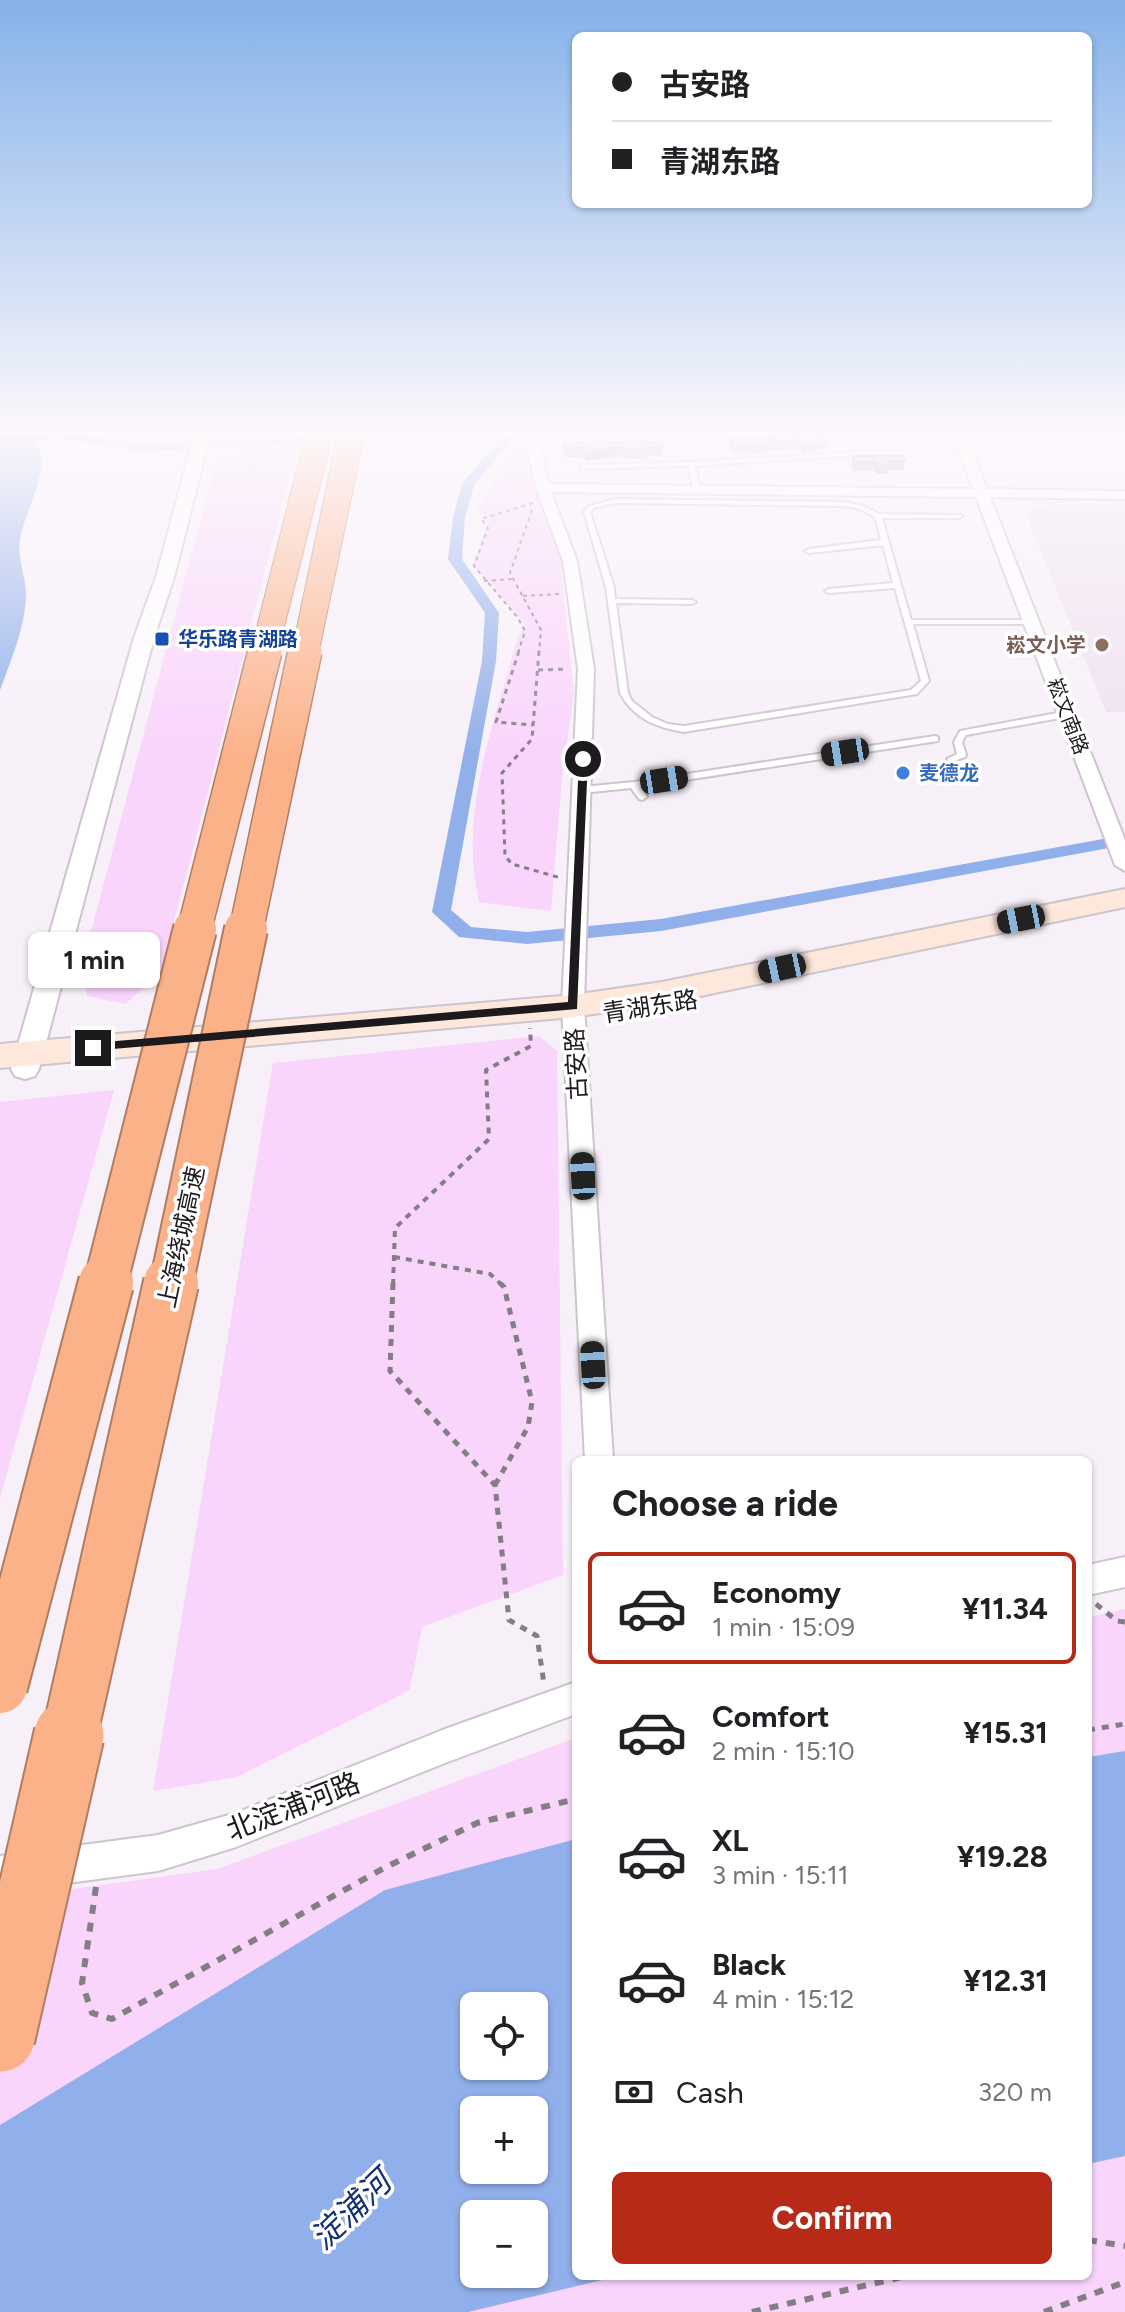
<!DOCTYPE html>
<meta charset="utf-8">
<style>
body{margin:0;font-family:Figtree,"Noto Sans SC",sans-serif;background:#f6f6f6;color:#202124;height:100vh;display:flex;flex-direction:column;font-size:30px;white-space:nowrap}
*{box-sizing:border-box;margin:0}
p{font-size:26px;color:#757577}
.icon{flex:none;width:44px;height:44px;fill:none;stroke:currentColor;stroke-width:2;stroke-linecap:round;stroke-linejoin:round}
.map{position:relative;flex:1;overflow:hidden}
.sheet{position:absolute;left:572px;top:1456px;width:520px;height:824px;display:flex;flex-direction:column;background:#fff;border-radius:12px;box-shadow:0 2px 6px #0004}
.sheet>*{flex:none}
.top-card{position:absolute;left:572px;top:32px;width:520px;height:176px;border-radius:12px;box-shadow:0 2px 6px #0004;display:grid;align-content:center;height:176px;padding:0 40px;background:#fff}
.tools{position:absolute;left:460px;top:1992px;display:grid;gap:16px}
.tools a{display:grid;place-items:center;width:88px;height:88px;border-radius:12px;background:#fff;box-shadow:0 2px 6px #0004;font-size:40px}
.end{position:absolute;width:36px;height:36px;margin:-18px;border:10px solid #1d1a1d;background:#fff;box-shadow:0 0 0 4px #fff}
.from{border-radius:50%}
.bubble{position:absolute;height:56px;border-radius:12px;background:#fff;box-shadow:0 2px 6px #0004;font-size:26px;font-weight:700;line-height:56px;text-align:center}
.car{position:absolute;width:24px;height:48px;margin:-24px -12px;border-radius:10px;box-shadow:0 0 6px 2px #0007;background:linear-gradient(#222 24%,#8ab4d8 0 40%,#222 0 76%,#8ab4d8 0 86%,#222 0)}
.top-card b{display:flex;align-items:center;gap:28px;height:76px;font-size:30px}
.top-card b+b{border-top:2px solid #e0e0e0}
.top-card i{width:20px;height:20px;background:#202124}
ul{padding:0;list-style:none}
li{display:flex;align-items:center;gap:24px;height:112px;margin:0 16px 12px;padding:0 24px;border:4px solid transparent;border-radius:12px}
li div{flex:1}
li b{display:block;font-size:30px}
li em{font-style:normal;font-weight:700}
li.selected{border-color:#b72a17}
li>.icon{width:72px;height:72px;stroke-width:1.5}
h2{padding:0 40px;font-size:36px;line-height:96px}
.pay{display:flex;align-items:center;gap:20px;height:88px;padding:0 40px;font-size:30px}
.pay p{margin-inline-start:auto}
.primary-button{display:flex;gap:16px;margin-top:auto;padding:16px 40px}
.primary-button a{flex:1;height:92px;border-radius:12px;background:#b72a17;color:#fff;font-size:32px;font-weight:700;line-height:92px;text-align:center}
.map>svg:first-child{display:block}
.built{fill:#efe1f0}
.green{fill:#f9d4fb;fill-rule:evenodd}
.water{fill:#91afea;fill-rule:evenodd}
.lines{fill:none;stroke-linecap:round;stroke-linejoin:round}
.canal{fill:#91afea;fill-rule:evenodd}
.service-casing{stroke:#cdc5ce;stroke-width:4}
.minor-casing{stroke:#cdc5ce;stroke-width:4}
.tertiary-casing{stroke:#cdc5ce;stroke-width:4}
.secondary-casing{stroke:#cdc5ce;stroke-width:4}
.path-far4{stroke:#837e84;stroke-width:2;stroke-dasharray:4 4;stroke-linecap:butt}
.path-far3{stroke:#837e84;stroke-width:3;stroke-dasharray:5 5;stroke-linecap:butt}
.path-far2{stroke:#837e84;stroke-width:4;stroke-dasharray:6 6;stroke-linecap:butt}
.path-far1{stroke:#837e84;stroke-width:5;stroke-dasharray:7 7;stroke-linecap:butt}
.path{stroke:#837e84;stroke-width:6;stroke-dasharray:9 9;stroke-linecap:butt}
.service{fill:#fff;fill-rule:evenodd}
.minor{fill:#fff;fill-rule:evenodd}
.tertiary{fill:#fff;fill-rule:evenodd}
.secondary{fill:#fee8dc;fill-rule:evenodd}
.motorway-bridge-far4-casing{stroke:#ae7d63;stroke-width:28;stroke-linecap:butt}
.motorway-bridge-far3-casing{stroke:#ae7d63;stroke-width:36;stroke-linecap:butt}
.motorway-bridge-far2-casing{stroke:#ae7d63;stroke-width:46;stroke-linecap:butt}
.motorway-bridge-far1-casing{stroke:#ae7d63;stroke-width:58;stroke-linecap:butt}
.motorway-bridge-casing{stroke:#ae7d63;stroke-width:73;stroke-linecap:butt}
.motorway-bridge-far4{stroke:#fcb289;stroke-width:26}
.motorway-bridge-far3{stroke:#fcb289;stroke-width:33}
.motorway-bridge-far2{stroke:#fcb289;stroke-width:42}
.motorway-bridge-far1{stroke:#fcb289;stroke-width:54}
.motorway-bridge{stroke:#fcb289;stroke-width:69}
.wall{fill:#ae90c4}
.shaded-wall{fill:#8d76a0}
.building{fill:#caa8e4;stroke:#8d76a0;stroke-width:2}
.route{fill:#1d1a1d}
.transit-dot{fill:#1a4fb4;stroke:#fff;stroke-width:3}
.education-dot{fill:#8d6e63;stroke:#fff;stroke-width:3}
.shop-dot{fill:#3f7fe0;stroke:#fff;stroke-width:3}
.labels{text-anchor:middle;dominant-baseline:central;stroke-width:7;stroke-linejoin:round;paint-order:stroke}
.far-transit-label{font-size:20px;font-weight:bold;fill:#164399;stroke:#fff;text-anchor:start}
.far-education-label{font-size:20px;font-weight:bold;fill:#785e54;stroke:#fff;text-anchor:end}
.far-street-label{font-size:20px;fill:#1d1a1d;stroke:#fff}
.far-shop-label{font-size:20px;font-weight:bold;fill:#366cbe;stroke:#fff;text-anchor:start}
.street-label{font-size:24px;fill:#1d1a1d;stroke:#fff}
.near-street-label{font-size:28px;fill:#1d1a1d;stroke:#fff}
.near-water-label{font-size:32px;font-style:italic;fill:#153175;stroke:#fff}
</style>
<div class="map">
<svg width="1125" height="2312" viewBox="0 0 1125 2312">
<rect width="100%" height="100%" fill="#f8f0f9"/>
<path class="built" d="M 1051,505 L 1125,505 L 1125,712 L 1106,712 L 1031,527 L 1029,514 L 1034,508 Z"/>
<path class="green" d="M 521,437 L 526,466 L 560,558 L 574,693 L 562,777 L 551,911 L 479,902 C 458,814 494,724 517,639 L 525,625 L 473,564 L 488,521 L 477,510 Z
M 298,444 L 161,972 L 125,1004 L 87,996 L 81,969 L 217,458 Z
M 539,1036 L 557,1051 L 563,1575 L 422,1627 L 410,1689 L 395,1698 L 237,1777 L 153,1791 L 273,1063 Z
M 114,1090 L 0,1498 L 0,1102 Z
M 1125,1609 L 1125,2312 L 0,2312 L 0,1899 L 217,1869 L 576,1738 L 576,2276 L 1088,2276 L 1088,1617 ZM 474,2006 L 534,2006 L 534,2066 L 474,2066 ZM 474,2110 L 534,2110 L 534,2170 L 474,2170 ZM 474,2214 L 534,2214 L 534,2274 L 474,2274 Z"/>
<path class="water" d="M 0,435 L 33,435 C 55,466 25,507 20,540 C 17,560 26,576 26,595 C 25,628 11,660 0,690 Z
M 1125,1751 L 1125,2156 L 1088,2164 L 1088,1757 Z
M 576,1839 L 576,2276 L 619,2276 L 468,2312 L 0,2312 L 0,2125 L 385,1890 ZM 534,2006 L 534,2066 L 474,2066 L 474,2006 ZM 474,2110 L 534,2110 L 534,2170 L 474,2170 ZM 474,2214 L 534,2214 L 534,2274 L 474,2274 Z"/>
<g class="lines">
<path class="canal" d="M 32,435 L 79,435 L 143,443 L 379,435 L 373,438 L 251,447 L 143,451 L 57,438 L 0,445 L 0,439 Z
M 496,435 L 508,435 L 511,440 L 474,485 L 465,518 L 462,559 L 499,613 L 496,661 L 451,910 L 471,927 L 527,932 L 661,919 L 1125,835 L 1125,845 L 661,931 L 527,944 L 459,937 L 432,912 L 482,661 L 485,613 L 448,559 L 453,518 L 462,484 L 499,440 Z"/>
<defs>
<path id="service" d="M 890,450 L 892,451 L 892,453 L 695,466 L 700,490 L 697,492 L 694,490 L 688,466 L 583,469 L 580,467 L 583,465 L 691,462 Z
M 616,499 L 843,502 L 864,506 L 879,514 L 961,515 L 962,516 L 959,518 L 882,518 L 911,620 L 1032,620 L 1036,622 L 1032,624 L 913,624 L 929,681 L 917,694 L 684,732 C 656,727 634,719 620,693 L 606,587 L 584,512 L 589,506 ZM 616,503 L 843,506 L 860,509 L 875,517 L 881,540 L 809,549 L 805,551 L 809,553 L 883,545 L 893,583 L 829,589 L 825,591 L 829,593 L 895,588 L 921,681 L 911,690 L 684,726 L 668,724 L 652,717 L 632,701 L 628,693 L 616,603 L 692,604 L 696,602 L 692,600 L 615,599 L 614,587 L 590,512 L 593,508 Z
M 1068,711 L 1071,712 L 1071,716 L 966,735 L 962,742 L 966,755 L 965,757 L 951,762 L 947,759 L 957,754 L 954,742 L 960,731 Z
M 935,736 L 938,737 L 938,741 L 640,787 L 647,797 L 642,800 L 639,799 L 631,788 L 582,793 L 577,790 L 582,787 L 634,782 Z"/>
<path id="minor" d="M 525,435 L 537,435 L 549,484 L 973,489 L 953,435 L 965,435 L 987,489 L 1125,491 L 1125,499 L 990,497 L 1125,840 L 1125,871 L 1115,865 L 976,497 L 551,492 L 577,561 L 594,669 L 584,1006 L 613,1460 L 585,1460 L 562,1006 L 578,669 L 563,561 L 536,488 Z
M 1125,1557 L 1125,1587 L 1088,1595 L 1088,1565 Z
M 576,1682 L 576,1714 L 445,1763 L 236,1847 L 158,1871 L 0,1892 L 0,1856 L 158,1835 L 236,1813 L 445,1729 Z"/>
<path id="tertiary" d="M 194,435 L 210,435 L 175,574 L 154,638 L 39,1069 L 35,1076 L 25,1079 L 15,1076 L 11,1069 L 134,638 L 157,574 Z"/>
<path id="secondary" d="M 1125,889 L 1125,907 L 662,1004 L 573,1017 L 0,1068 L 0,1044 L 573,995 L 662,982 Z"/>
</defs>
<use href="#service" class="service-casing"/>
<use href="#minor" class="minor-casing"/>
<use href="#tertiary" class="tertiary-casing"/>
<use href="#secondary" class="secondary-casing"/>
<path class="path-far4" d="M 532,510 L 510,573 L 541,630 L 539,653
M 484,581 L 513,579
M 523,596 L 560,594
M 518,653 L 525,631 L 518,618 L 474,566 L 488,528 L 481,519 L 533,503"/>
<path class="path-far3" d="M 519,651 L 496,722 L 533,725
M 539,651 L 532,739 L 502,773 L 505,856 L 512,864 L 561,878
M 538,670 L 567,669"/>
<path class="path-far2" d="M 394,1257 L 490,1274 L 502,1285
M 393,1285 L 395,1228 L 489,1139 L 486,1070 L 531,1046 L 530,1028"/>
<path class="path-far1" d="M 393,1283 L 390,1371 L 495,1485 L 509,1620 L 537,1636 L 544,1684
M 495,1485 L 528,1427 L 532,1402 L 504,1287 L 500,1283
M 1096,1604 L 1117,1621 L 1125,1622
M 1088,1730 L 1125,1724"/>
<path class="path" d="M 96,1887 L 82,1983 L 92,2013 L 112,2019 L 384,1868 L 477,1823 L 576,1799
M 1088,2240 L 1125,2246
M 752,2312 L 906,2276
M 1044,2312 L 1125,2282"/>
<use href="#service" class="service"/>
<use href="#minor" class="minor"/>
<use href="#tertiary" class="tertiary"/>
<use href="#secondary" class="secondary"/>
<defs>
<path id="motorway-bridge-far4" d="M 264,653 L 319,435
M 305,653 L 351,435"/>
<path id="motorway-bridge-far3" d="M 194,931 L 265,651
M 246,931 L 305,651"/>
<path id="motorway-bridge-far2" d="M 105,1285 L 195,929
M 171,1285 L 246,929"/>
<path id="motorway-bridge-far1" d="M 0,1686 L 106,1283
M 69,1737 L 171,1283"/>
<path id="motorway-bridge" d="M 0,2037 L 69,1735"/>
</defs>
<use href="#motorway-bridge-far4" class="motorway-bridge-far4-casing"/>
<use href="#motorway-bridge-far3" class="motorway-bridge-far3-casing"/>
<use href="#motorway-bridge-far2" class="motorway-bridge-far2-casing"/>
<use href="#motorway-bridge-far1" class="motorway-bridge-far1-casing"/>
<use href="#motorway-bridge" class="motorway-bridge-casing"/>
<use href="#motorway-bridge-far4" class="motorway-bridge-far4"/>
<use href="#motorway-bridge-far3" class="motorway-bridge-far3"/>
<use href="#motorway-bridge-far2" class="motorway-bridge-far2"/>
<use href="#motorway-bridge-far1" class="motorway-bridge-far1"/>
<use href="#motorway-bridge" class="motorway-bridge"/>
</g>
<path class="wall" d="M 803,435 L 828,447 L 802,453 L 800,449 L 767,451 L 766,454 L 754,455 L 752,452 L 732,453 L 729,447 L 730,438 Z
M 564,443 L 663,447 L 663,456 L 647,456 L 647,460 L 614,457 L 585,461 L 584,457 L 564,457 Z
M 853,456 L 905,461 L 903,470 L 889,470 L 888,474 L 875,474 L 874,470 L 853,471 L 851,465 Z"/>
<path class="shaded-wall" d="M 829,439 L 828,447 L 802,453 L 803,444 Z
M 615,448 L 614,457 L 585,461 L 585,452 Z"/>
<path class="building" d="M 803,435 L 827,435 L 829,439 L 803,444 L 801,440 L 766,442 L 767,446 L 755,446 L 753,443 L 733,444 L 730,438 Z
M 662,442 L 663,447 L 647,447 L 648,451 L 615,448 L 585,452 L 585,448 L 564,449 L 564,443 Z
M 853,456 L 902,456 L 905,461 L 888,461 L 890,465 L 877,466 L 875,462 L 855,462 Z"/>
<linearGradient id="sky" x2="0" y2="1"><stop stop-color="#85b2e9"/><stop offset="0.57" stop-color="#fcf8fc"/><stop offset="1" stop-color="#fcf8fc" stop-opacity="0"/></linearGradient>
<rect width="1125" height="758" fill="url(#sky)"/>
<path class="route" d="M 583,756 L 588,759 L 577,1009 L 89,1051 L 89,1044 L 93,1043 L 568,1002 L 579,759 Z"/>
<rect class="transit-dot" x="154" y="631" width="16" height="16" rx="4"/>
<circle class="education-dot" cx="1102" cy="645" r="8"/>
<circle class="shop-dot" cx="903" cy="773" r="8"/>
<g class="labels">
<g class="far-transit-label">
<text x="178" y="639">华乐路青湖路</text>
</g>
<g class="far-education-label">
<text x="1086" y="645">崧文小学</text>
</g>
<g class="far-street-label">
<text transform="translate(1068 716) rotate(69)">崧文南路</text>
</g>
<g class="far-shop-label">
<text x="919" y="773">麦德龙</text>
</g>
<g class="street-label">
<text transform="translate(650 1006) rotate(-9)">青湖东路</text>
<text transform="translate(576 1064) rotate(-93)">古安路</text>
<text transform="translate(181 1237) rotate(-78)">上海绕城高速</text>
</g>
<g class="near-street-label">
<text transform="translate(293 1806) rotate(-21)">北淀浦河路</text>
</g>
<g class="near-water-label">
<text transform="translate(351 2210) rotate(-44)">淀浦河</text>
</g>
</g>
</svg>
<div class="tools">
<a><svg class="icon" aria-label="locate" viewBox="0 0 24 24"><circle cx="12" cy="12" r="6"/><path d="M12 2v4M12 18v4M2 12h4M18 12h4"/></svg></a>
<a>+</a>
<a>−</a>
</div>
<i class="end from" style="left:583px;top:759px"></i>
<i class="end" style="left:93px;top:1048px"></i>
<div class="bubble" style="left:28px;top:932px;width:132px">1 min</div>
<i class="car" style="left:845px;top:752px;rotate:261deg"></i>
<i class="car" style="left:664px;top:780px;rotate:81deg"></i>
<i class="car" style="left:1021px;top:919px;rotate:259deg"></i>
<i class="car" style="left:782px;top:968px;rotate:258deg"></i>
<i class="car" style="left:583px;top:1176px;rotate:357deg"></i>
<i class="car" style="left:593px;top:1365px;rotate:357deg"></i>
<div class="top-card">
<b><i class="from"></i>古安路</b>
<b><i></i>青湖东路</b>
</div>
<section class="sheet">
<h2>Choose a ride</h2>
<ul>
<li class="selected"><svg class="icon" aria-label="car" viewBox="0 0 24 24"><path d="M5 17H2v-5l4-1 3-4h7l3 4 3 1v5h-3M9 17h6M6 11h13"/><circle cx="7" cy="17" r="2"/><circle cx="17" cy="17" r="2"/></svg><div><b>Economy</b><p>1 min · 15:09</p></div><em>¥11.34</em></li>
<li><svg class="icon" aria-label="car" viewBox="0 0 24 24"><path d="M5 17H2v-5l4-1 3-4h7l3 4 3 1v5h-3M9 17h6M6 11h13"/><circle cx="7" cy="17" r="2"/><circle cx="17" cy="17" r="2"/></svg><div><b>Comfort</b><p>2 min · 15:10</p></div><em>¥15.31</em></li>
<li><svg class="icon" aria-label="car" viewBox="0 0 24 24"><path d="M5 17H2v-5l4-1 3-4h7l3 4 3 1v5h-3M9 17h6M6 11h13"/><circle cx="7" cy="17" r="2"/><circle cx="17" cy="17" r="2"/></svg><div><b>XL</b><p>3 min · 15:11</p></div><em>¥19.28</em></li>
<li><svg class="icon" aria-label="car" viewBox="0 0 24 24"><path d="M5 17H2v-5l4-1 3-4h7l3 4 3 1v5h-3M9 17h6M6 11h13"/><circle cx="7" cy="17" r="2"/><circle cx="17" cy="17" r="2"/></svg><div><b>Black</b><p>4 min · 15:12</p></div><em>¥12.31</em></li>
</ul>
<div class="pay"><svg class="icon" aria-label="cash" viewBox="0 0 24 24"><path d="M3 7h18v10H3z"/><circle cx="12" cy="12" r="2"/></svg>Cash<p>320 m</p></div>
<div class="primary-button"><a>Confirm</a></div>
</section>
</div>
